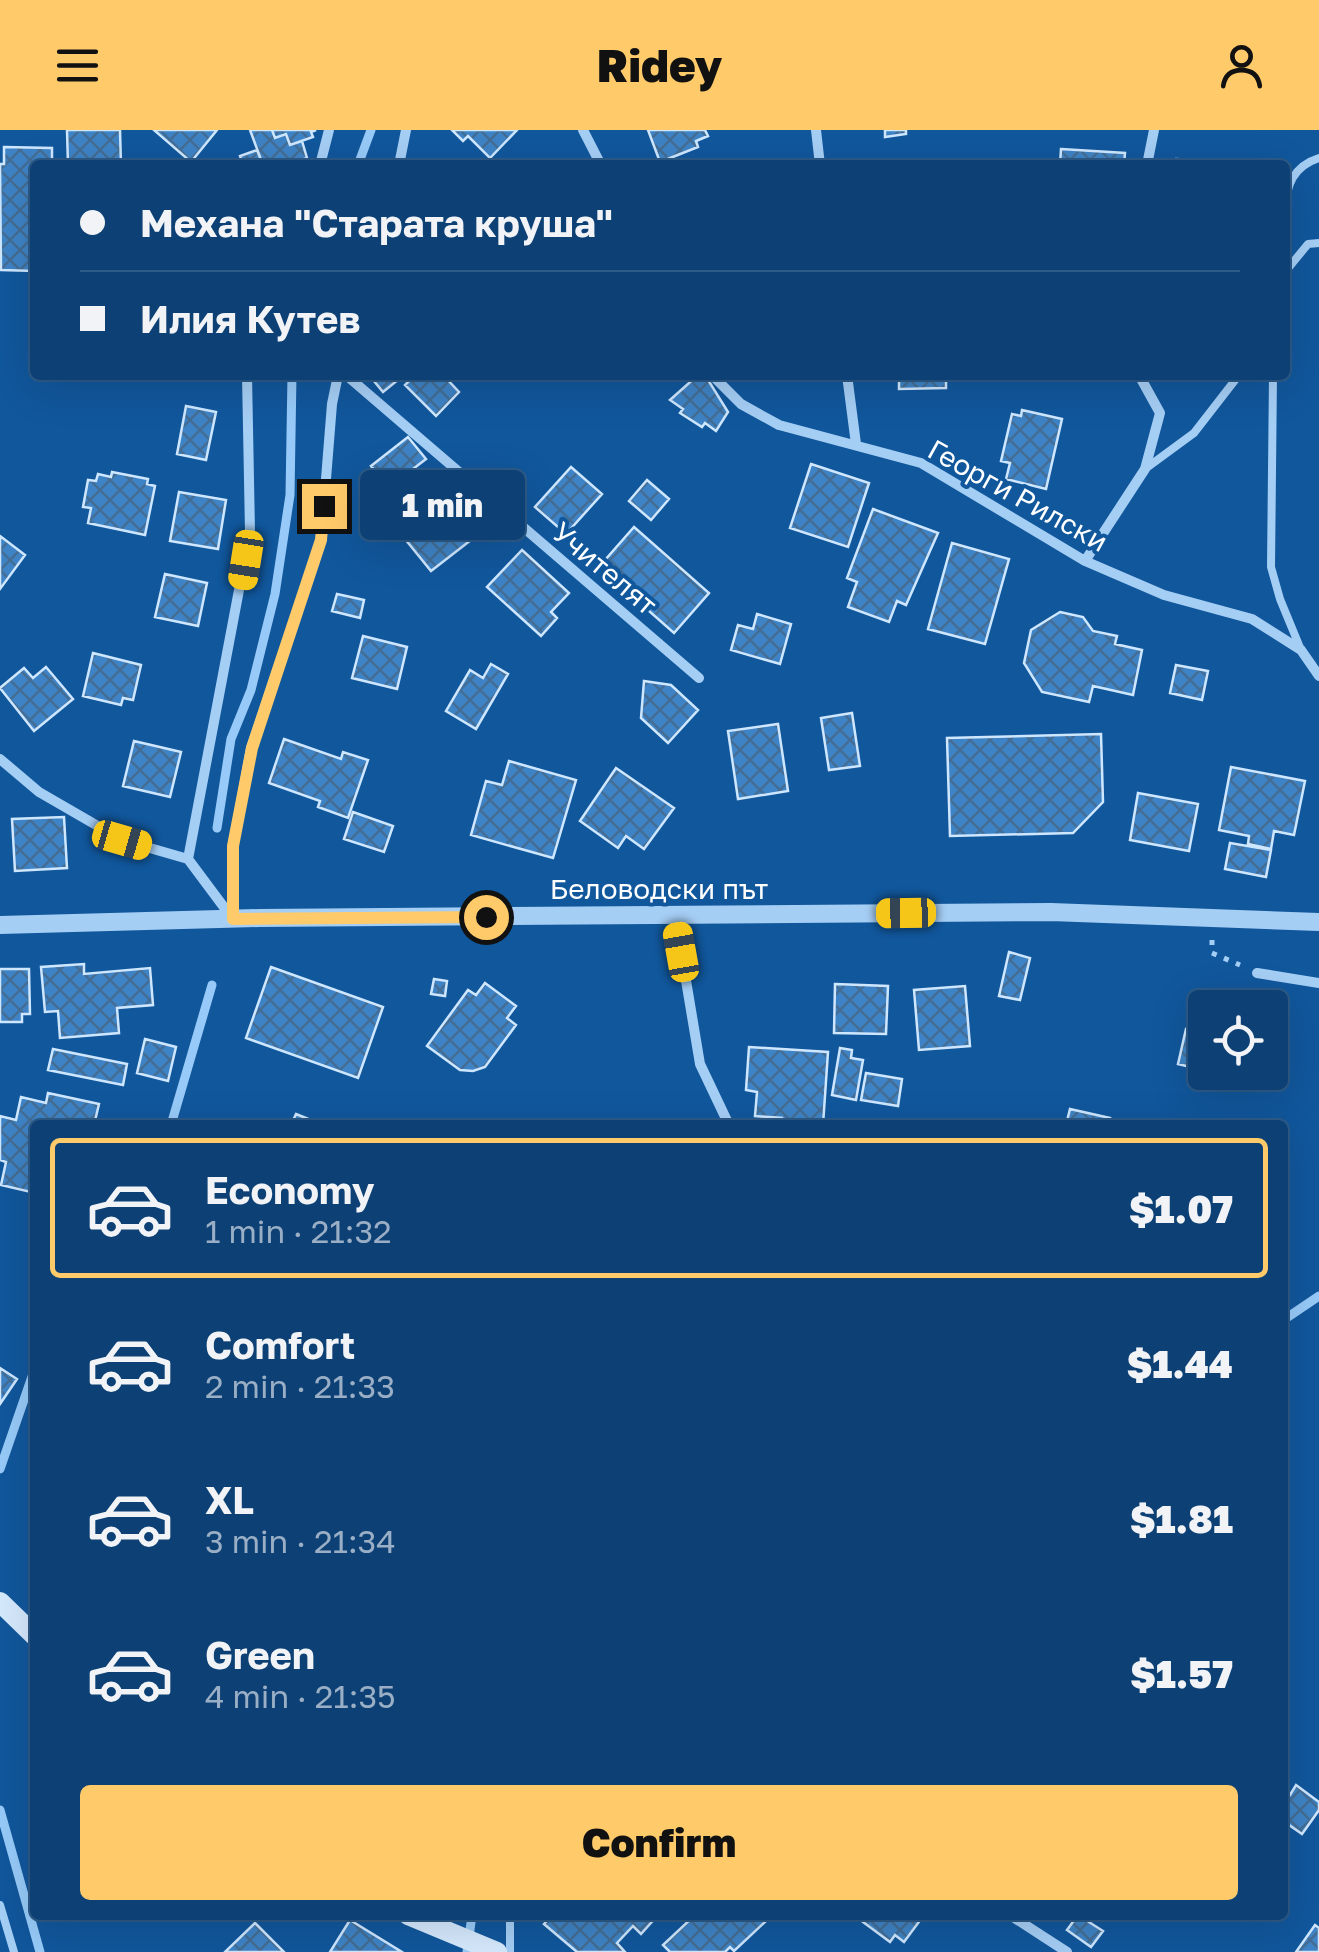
<!DOCTYPE html>
<meta charset="utf-8">
<style>
body{margin:0;font-family:"Golos Text",sans-serif;background:#1b4c7d;color:#f1f3f6;height:100vh;display:flex;flex-direction:column;font-size:38px;white-space:nowrap}
*{box-sizing:border-box;margin:0}
p{font-size:32px;color:#9aafc5}
.icon{flex:none;width:55px;height:55px;fill:none;stroke:currentColor;stroke-width:2;stroke-linecap:round;stroke-linejoin:round}
.map{position:relative;flex:1;overflow:hidden}
.drawer{position:absolute;left:30px;top:990px;width:1258px;height:800px;display:flex;flex-direction:column;background:#0d4175;border-radius:10px;box-shadow:0 10px 40px #0002,0 0 0 2px #2d5a87}
.drawer>*{flex:none}
.top-card{position:absolute;left:30px;top:30px;width:1260px;height:220px;border-radius:10px;box-shadow:0 10px 40px #0002,0 0 0 2px #2d5a87;display:grid;align-content:center;height:220px;padding:0 50px;background:#0d4175}
.controls{position:absolute;left:1188px;top:860px;display:grid;gap:20px}
.controls a{display:grid;place-items:center;width:100px;height:100px;border-radius:10px;background:#0d4175;box-shadow:0 10px 40px #0002,0 0 0 2px #2d5a87;font-size:50px}
.end{position:absolute;width:45px;height:45px;margin:-22px;border:12px solid #ffca69;background:#111;box-shadow:0 0 0 5px #111}
.from{border-radius:50%}
.bubble{position:absolute;height:70px;border-radius:10px;background:#0d4175;box-shadow:0 10px 40px #0002,0 0 0 2px #2d5a87;font-size:32px;font-weight:800;line-height:70px;text-align:center}
.car{position:absolute;width:30px;height:60px;margin:-30px -15px;border-radius:12px;box-shadow:0 0 8px 2px #0007;background:linear-gradient(#f5c518 24%,#345 0 40%,#f5c518 0 76%,#345 0 86%,#f5c518 0)}
.top-card b{display:flex;align-items:center;gap:35px;height:95px;font-size:38px}
.top-card b+b{border-top:2px solid #2d5a87}
.top-card i{width:25px;height:25px;background:#f1f3f6}
ul{padding:18px 0 0;list-style:none}
li{display:flex;align-items:center;gap:30px;height:140px;margin:0 20px 15px;padding:0 30px;border:5px solid transparent;border-radius:10px}
li div{flex:1}
li b{display:block;font-size:38px}
li em{font-style:normal;font-weight:800}
li.active{border-color:#ffca69}
li>.icon{width:90px;height:90px;stroke-width:1.5}
.button{display:flex;gap:20px;margin-top:auto;padding:20px 50px}
.button a{flex:1;height:115px;border-radius:10px;background:#ffca69;color:#111;font-size:40px;font-weight:800;line-height:115px;text-align:center}
header{display:flex;justify-content:space-between;align-items:center;height:130px;padding:0 50px;background:#ffca69;color:#111;font-size:45px;font-weight:800}
.map>svg:first-child{display:block}
.lines{fill:none;stroke-linecap:round;stroke-linejoin:round}
.stream{stroke:#97caf8;stroke-width:9}
.building{fill:url(#building-cross-hatch);stroke:#cee7fe;stroke-width:2.5}
.path{stroke:#a5cef5;stroke-width:5;stroke-dasharray:5 8;stroke-linecap:butt}
.service{stroke:#a5cef5;stroke-width:8}
.minor{stroke:#a5cef5;stroke-width:10}
.tertiary{stroke:#a5cef5;stroke-width:18}
.secondary{stroke:#d5e9fd;stroke-width:20}
.route{stroke:#ffca69;stroke-width:12}
.labels{text-anchor:middle;dominant-baseline:central;stroke-width:8;stroke-linejoin:round;paint-order:stroke}
.street-label{font-size:28px;fill:#fff;stroke:#11579c}
</style>
<header><svg class="icon" aria-label="menu" viewBox="0 0 24 24"><path d="M4 6h16M4 12h16M4 18h16"/></svg>Ridey<svg class="icon" aria-label="person" viewBox="0 0 24 24"><circle cx="12" cy="8" r="4"/><path d="M4 21q1-7 8-7t8 7"/></svg></header>
<div class="map">
<svg width="1319" height="1822" viewBox="0 0 1319 1822">
<defs>
<pattern id="building-cross-hatch" width="8" height="8" patternUnits="userSpaceOnUse" patternTransform="scale(2.5)"><rect width="8" height="8" fill="#3e83c5"/><path d="M0 0l8 8M0 8l8-8" fill="none" stroke="#446d95"/></pattern>
</defs>
<rect width="100%" height="100%" fill="#11579c"/>
<g class="lines">
<path class="stream" d="M 358,35 L 371,0
M 217,698 L 231,609 L 251,560 L 275,464 L 290,365 L 292,245
M 171,995 L 212,855
M 1282,1191 L 1319,1166
M 0,1339 L 35,1238
M 0,1680 L 40,1822
M 467,1822 L 472,1785"/>
</g>
<path class="building" d="M 67,0 L 120,0 L 121,35 L 68,35 Z
M 154,0 L 217,0 L 191,32 Z
M 250,0 L 272,0 L 275,8 L 286,4 L 290,15 L 302,11 L 307,28 L 299,31 L 301,35 L 263,35 Z
M 272,0 L 316,0 L 311,2 L 313,7 L 290,15 L 286,4 L 275,8 Z
M 452,0 L 517,0 L 490,28 L 468,6 L 463,11 Z
M 648,0 L 705,0 L 708,6 L 696,11 L 698,17 L 660,32 Z
M 885,0 L 906,0 L 906,4 L 885,7 Z
M 4,17 L 52,18 L 52,35 L 35,35 L 35,141 L 1,140 L 0,34 L 4,34 Z
M 1061,19 L 1125,23 L 1124,35 L 1060,35 Z
M 257,20 L 263,35 L 243,35 L 240,26 Z
M 1176,29 L 1254,34 L 1254,35 L 1175,35 Z
M 369,245 L 404,245 L 383,262 Z
M 415,245 L 443,245 L 459,262 L 436,286 L 405,255 Z
M 698,245 L 705,245 L 728,282 L 716,301 L 705,293 L 702,297 L 680,283 L 683,279 L 670,270 Z
M 899,245 L 946,245 L 946,258 L 899,259 Z
M 186,276 L 216,282 L 206,330 L 177,324 Z
M 1022,280 L 1062,289 L 1046,359 L 1006,349 L 1010,333 L 1001,331 L 1012,284 L 1021,286 Z
M 408,307 L 426,329 L 413,339 L 430,361 L 435,357 L 456,384 L 462,379 L 480,403 L 431,441 L 392,393 L 386,397 L 368,374 L 388,358 L 371,336 Z
M 811,334 L 869,353 L 848,417 L 790,398 Z
M 571,337 L 602,364 L 566,404 L 535,377 Z
M 112,342 L 148,349 L 147,354 L 155,356 L 145,405 L 88,393 L 91,378 L 83,377 L 88,350 L 96,351 L 98,344 L 111,347 Z
M 647,350 L 669,369 L 651,390 L 629,371 Z
M 179,362 L 226,370 L 218,419 L 170,411 Z
M 873,379 L 938,403 L 906,475 L 897,471 L 889,492 L 848,477 L 857,452 L 847,448 Z
M 634,397 L 709,463 L 674,503 L 599,437 Z
M 0,406 L 25,425 L 0,459 Z
M 952,413 L 1009,429 L 985,514 L 928,499 Z
M 522,420 L 569,463 L 551,482 L 557,488 L 541,506 L 487,457 Z
M 165,444 L 207,453 L 198,496 L 155,487 Z
M 337,464 L 364,470 L 360,488 L 332,481 Z
M 1060,482 L 1083,487 L 1093,501 L 1117,506 L 1115,514 L 1142,520 L 1133,565 L 1093,556 L 1089,572 L 1042,562 L 1024,533 L 1031,500 Z
M 757,484 L 791,494 L 780,534 L 731,520 L 738,495 L 753,499 Z
M 363,506 L 407,517 L 397,559 L 352,548 Z
M 93,523 L 141,535 L 133,570 L 123,568 L 121,575 L 83,566 Z
M 491,534 L 508,544 L 476,599 L 446,581 L 470,540 L 483,548 Z
M 1176,535 L 1208,541 L 1202,570 L 1170,563 Z
M 46,537 L 73,569 L 34,601 L 0,558 L 24,538 L 33,548 Z
M 644,551 L 671,555 L 698,580 L 668,613 L 641,588 Z
M 852,583 L 860,636 L 829,640 L 821,588 Z
M 778,594 L 788,661 L 738,669 L 728,601 Z
M 1101,604 L 1103,672 L 1073,703 L 950,706 L 947,608 Z
M 284,609 L 341,629 L 343,622 L 368,630 L 348,688 L 318,677 L 320,671 L 269,653 Z
M 134,611 L 181,622 L 170,667 L 123,656 Z
M 509,631 L 576,650 L 553,728 L 471,705 L 486,651 L 502,655 Z
M 1231,637 L 1305,651 L 1294,705 L 1274,701 L 1271,719 L 1248,714 L 1249,706 L 1219,700 Z
M 616,638 L 674,678 L 644,719 L 626,706 L 618,718 L 580,691 Z
M 1138,663 L 1198,674 L 1189,721 L 1130,710 Z
M 353,682 L 393,696 L 384,722 L 344,709 Z
M 64,687 L 67,738 L 15,741 L 12,689 Z
M 1230,713 L 1271,720 L 1266,747 L 1225,739 Z
M 1009,822 L 1030,828 L 1020,870 L 999,866 Z
M 84,834 L 84,844 L 150,838 L 153,875 L 117,878 L 119,903 L 60,908 L 58,881 L 45,882 L 41,837 Z
M 271,837 L 383,877 L 358,948 L 246,908 Z
M 0,839 L 29,839 L 30,884 L 22,884 L 22,892 L 0,892 Z
M 434,849 L 447,851 L 445,866 L 431,864 Z
M 485,853 L 516,876 L 507,888 L 516,895 L 485,937 L 473,941 L 460,940 L 427,916 L 468,860 L 476,865 Z
M 835,854 L 888,856 L 886,904 L 834,903 Z
M 965,856 L 970,916 L 919,920 L 914,860 Z
M 1186,899 L 1205,903 L 1199,939 L 1178,934 Z
M 145,909 L 176,917 L 168,951 L 137,943 Z
M 749,917 L 828,922 L 823,995 L 782,995 L 782,988 L 755,986 L 757,962 L 746,960 Z
M 840,918 L 852,920 L 851,928 L 863,930 L 856,970 L 832,965 Z
M 53,919 L 127,934 L 123,955 L 48,940 Z
M 1217,942 L 1253,942 L 1251,950 Z
M 866,943 L 902,949 L 898,976 L 861,970 Z
M 48,963 L 99,974 L 94,995 L 35,995 L 35,1063 L 1,1055 L 6,1032 L 0,1030 L 0,986 L 16,990 L 21,967 L 46,973 Z
M 1070,979 L 1110,988 L 1109,995 L 1066,995 Z
M 296,984 L 323,995 L 291,995 Z
M 0,1238 L 17,1249 L 0,1274 Z
M 1296,1655 L 1319,1672 L 1319,1680 L 1302,1704 L 1282,1690 L 1282,1663 L 1290,1665 Z
M 552,1785 L 658,1785 L 641,1804 L 633,1796 L 617,1813 L 625,1822 L 577,1822 L 544,1794 Z
M 695,1785 L 760,1785 L 766,1791 L 734,1821 L 730,1817 L 725,1822 L 670,1822 L 663,1815 Z
M 868,1785 L 924,1785 L 904,1812 L 895,1805 L 890,1812 L 863,1792 Z
M 1078,1785 L 1103,1801 L 1091,1817 L 1067,1800 Z
M 350,1790 L 402,1822 L 330,1822 Z
M 255,1793 L 284,1822 L 225,1822 Z
M 1315,1795 L 1319,1798 L 1319,1822 L 1296,1822 Z"/>
<g class="lines">
<path class="path" d="M 1212,810 L 1212,823 L 1240,835"/>
<path class="service" d="M 1285,81 C 1286,56 1293,36 1319,28
M 1285,142 L 1308,114 L 1319,113
M 1273,245 L 1271,437 L 1280,469 L 1301,520
M 1145,339 L 1194,303 L 1239,245
M 0,1775 L 14,1822
M 510,1785 L 510,1822"/>
<path class="minor" d="M 583,0 L 601,35
M 816,0 L 820,35
M 320,35 L 329,0
M 399,35 L 406,0
M 1147,35 L 1154,0
M 346,245 L 699,548
M 712,245 L 741,274 L 779,295 L 921,333 L 1085,431 L 1164,465 L 1252,489 L 1301,520 L 1319,546
M 847,245 L 856,314
M 1085,431 L 1145,339 L 1160,283 L 1139,245
M 0,629 L 39,662 L 122,710 L 188,729 L 232,788
M 188,729 L 250,402 L 247,245
M 675,785 L 700,934 L 729,995
M 233,789 L 233,716 L 251,618 L 321,411 L 332,274 L 338,245
M 1257,843 L 1319,853
M 1010,1785 L 1067,1822"/>
<path class="tertiary" d="M 0,795 L 259,788 L 1051,782 L 1319,792"/>
<path class="secondary" d="M 0,1472 L 35,1506
M 408,1785 L 497,1822"/>
</g>
<g class="lines">
<path class="route" d="M 324,376 L 321,410 L 252,618 L 233,716 L 233,789 L 486,787"/>
</g>
<g class="labels">
<g class="street-label">
<text transform="translate(1018 365) rotate(29)">Георги Рилски</text>
<text transform="translate(605 438) rotate(40)">Учителят</text>
<text x="659" y="758">Беловодски път</text>
</g>
</g>
</svg>
<div class="controls">
<a><svg class="icon" aria-label="locate" viewBox="0 0 24 24"><circle cx="12" cy="12" r="6"/><path d="M12 2v4M12 18v4M2 12h4M18 12h4"/></svg></a>
</div>
<i class="end from" style="left:486px;top:787px"></i>
<i class="end" style="left:324px;top:376px"></i>
<div class="bubble" style="left:360px;top:340px;width:165px">1 min</div>
<i class="car" style="left:246px;top:430px;rotate:189deg"></i>
<i class="car" style="left:122px;top:710px;rotate:106deg"></i>
<i class="car" style="left:906px;top:783px;rotate:269deg"></i>
<i class="car" style="left:681px;top:822px;rotate:350deg"></i>
<div class="top-card">
<b><i class="from"></i>Механа &quot;Старата круша&quot;</b>
<b><i></i>Илия Кутев</b>
</div>
<section class="drawer">
<ul>
<li class="active"><svg class="icon" aria-label="car" viewBox="0 0 24 24"><path d="M5 17H2v-5l4-1 3-4h7l3 4 3 1v5h-3M9 17h6M6 11h13"/><circle cx="7" cy="17" r="2"/><circle cx="17" cy="17" r="2"/></svg><div><b>Economy</b><p>1 min · 21:32</p></div><em>$1.07</em></li>
<li><svg class="icon" aria-label="car" viewBox="0 0 24 24"><path d="M5 17H2v-5l4-1 3-4h7l3 4 3 1v5h-3M9 17h6M6 11h13"/><circle cx="7" cy="17" r="2"/><circle cx="17" cy="17" r="2"/></svg><div><b>Comfort</b><p>2 min · 21:33</p></div><em>$1.44</em></li>
<li><svg class="icon" aria-label="car" viewBox="0 0 24 24"><path d="M5 17H2v-5l4-1 3-4h7l3 4 3 1v5h-3M9 17h6M6 11h13"/><circle cx="7" cy="17" r="2"/><circle cx="17" cy="17" r="2"/></svg><div><b>XL</b><p>3 min · 21:34</p></div><em>$1.81</em></li>
<li><svg class="icon" aria-label="car" viewBox="0 0 24 24"><path d="M5 17H2v-5l4-1 3-4h7l3 4 3 1v5h-3M9 17h6M6 11h13"/><circle cx="7" cy="17" r="2"/><circle cx="17" cy="17" r="2"/></svg><div><b>Green</b><p>4 min · 21:35</p></div><em>$1.57</em></li>
</ul>
<div class="button"><a>Confirm</a></div>
</section>
</div>
